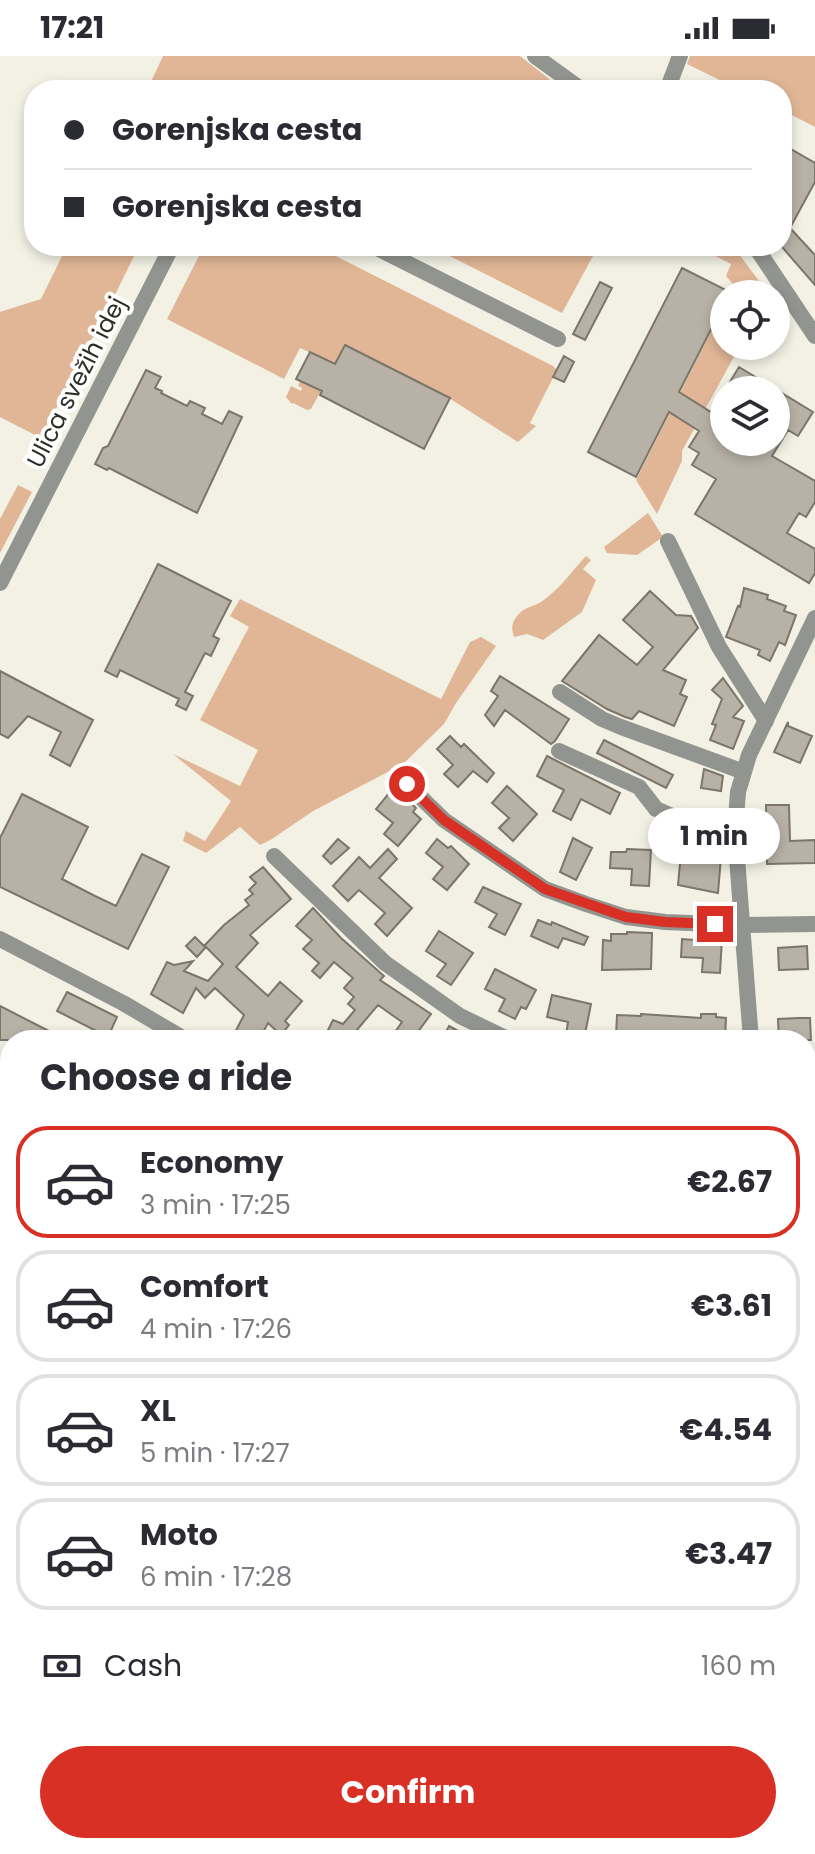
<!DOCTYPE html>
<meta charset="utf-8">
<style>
body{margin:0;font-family:Poppins,sans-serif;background:#f2f2f3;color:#2b2b33;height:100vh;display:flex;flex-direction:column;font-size:30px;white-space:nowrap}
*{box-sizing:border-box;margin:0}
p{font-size:26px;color:#7c7c81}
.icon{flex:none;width:44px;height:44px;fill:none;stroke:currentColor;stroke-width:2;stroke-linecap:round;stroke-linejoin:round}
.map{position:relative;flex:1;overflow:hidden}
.details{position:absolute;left:0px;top:974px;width:816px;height:824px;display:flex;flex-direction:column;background:#fff;border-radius:32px 32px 0 0;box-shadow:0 4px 12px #0003}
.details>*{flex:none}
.top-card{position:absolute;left:24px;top:24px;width:768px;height:176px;border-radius:32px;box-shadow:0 4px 12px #0003;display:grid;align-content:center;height:176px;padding:0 40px;background:#fff}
.fabs{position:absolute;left:710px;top:224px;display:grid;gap:16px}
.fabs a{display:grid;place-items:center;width:80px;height:80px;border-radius:50%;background:#fff;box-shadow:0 4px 12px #0003;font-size:40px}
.end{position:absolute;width:36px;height:36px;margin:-18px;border:10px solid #d93025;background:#fff;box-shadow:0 0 0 4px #fff}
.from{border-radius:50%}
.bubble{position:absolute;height:56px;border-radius:28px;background:#fff;box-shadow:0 4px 12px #0003;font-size:26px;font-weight:700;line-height:56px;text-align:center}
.top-card b{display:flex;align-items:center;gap:28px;height:76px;font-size:30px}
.top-card b+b{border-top:2px solid #e1e1e2}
.top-card i{width:20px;height:20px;background:#2b2b33}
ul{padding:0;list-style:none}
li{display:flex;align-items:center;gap:24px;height:112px;margin:0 16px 12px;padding:0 24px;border:4px solid #e1e1e2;border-radius:32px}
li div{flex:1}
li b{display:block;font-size:30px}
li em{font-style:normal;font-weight:700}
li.active{border-color:#d93025}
li>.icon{width:72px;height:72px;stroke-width:1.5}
h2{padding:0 40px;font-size:36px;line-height:96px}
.pay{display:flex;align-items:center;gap:20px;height:88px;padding:0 40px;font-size:30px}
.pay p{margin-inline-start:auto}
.action{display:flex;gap:16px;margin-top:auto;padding:16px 40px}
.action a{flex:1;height:92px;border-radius:48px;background:#d93025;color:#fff;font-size:32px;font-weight:700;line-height:92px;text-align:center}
.status{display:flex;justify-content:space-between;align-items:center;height:56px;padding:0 40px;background:#fff;direction:ltr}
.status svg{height:22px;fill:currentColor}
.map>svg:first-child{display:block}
.green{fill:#e0b696}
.building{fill:#b8b1a6;stroke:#7b756a;stroke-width:2}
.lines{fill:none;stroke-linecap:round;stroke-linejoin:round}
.minor{stroke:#92948f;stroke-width:16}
.rail{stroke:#474741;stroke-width:4;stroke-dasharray:12 6;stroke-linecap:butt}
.route{stroke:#d93025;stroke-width:10}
.labels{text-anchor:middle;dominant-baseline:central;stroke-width:8;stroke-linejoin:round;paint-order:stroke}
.street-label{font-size:24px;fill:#2e2e29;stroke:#fff}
</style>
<div class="status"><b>17:21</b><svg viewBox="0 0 49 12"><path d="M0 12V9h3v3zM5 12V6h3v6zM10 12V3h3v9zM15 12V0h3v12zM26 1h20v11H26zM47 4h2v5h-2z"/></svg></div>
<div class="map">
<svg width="815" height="1798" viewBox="0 0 815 1798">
<rect width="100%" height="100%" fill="#f2f1e4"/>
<path class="green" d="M 163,0 L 520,0 L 563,34 L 158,34 L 149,30 Z
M 690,0 L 815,0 L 815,71 L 782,54 L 782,34 L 740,34 L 687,8 Z
M 67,190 L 139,190 L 109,251 L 105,250 L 97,267 L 99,269 L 41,382 L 0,361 L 0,256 L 41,243 Z
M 204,190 L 316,190 L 553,310 L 557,314 L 530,367 L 536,370 L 518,386 L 452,344 L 346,289 L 311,353 L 307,354 L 293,347 L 292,348 L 286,341 L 291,330 L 301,335 L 302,332 L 298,330 L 300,325 L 326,304 L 300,292 L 284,323 L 167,263 Z
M 430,190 L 592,190 L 590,194 L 593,200 L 562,257 Z
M 696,190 L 733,190 L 759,225 L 764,238 L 734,238 L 734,229 L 726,220 L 731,208 Z
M 724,256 L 724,290 L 740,290 L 682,395 L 682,405 L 657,458 L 636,424 L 720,258 Z
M 18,429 L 32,436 L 0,497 L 0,463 Z
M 648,457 L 663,481 L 637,499 L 607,497 L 604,491 Z
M 586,500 L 591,504 L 583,513 L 596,524 L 582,556 L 543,584 L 527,578 L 514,581 C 512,574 511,569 515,563 C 522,551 531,552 541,546 C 559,534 572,515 586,500 Z
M 240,543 L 441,643 L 470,586 L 481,581 L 496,590 L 456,647 L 444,668 L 403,708 L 313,755 L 272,783 L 260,789 L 240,771 L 206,797 L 183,785 L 186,775 L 205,785 L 231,745 L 173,698 L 240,730 L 258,694 L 200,664 L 249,571 L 230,560 Z"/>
<path class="building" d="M 782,88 L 815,107 L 815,126 L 790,172 L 815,199 L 815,229 L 782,191 Z
M 682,212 L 724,233 L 724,248 L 679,336 L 711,356 L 724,335 L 724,386 L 776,386 L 776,334 L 725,334 L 739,311 L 813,356 L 798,380 L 788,374 L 772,400 L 815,425 L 815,446 L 806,461 L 799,457 L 787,477 L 815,493 L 815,517 L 809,527 L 695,458 L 716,423 L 692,409 L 699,397 L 689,391 L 699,375 L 669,356 L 636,421 L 588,396 Z
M 600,226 L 612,232 L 585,284 L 573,278 Z
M 345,289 L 450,342 L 424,393 L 320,339 L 322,335 L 296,323 L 310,296 L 335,308 Z
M 564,300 L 574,306 L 564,326 L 553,321 Z
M 146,314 L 161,321 L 155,332 L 162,335 L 161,337 L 187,350 L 190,345 L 205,352 L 202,358 L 222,368 L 229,355 L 242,361 L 197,457 L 109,412 L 107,414 L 95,408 L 103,392 L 108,390 Z
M 158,508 L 231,545 L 213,580 L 219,583 L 211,600 L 205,597 L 185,636 L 193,640 L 186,654 L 176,649 L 179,643 L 120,614 L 117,621 L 105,615 Z
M 744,532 L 768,539 L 767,543 L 786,550 L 784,555 L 796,559 L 785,589 L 779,586 L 770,605 L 758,599 L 760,594 L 726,581 L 738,550 L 740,551 Z
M 650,535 L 676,559 L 691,560 L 698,572 L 663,614 L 686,624 L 680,638 L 687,641 L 674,670 L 639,655 L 632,663 L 625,661 L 607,653 L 562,625 L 599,579 L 637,609 L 653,591 L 623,564 Z
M 0,615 L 93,664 L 70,710 L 50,699 L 61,676 L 28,660 L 8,682 L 0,678 Z
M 500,620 L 569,663 L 555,685 L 551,688 L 505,654 L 494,670 L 485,659 L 498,640 L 491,635 Z
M 723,622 L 743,650 L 733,661 L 744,665 L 733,693 L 710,684 L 716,669 L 712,668 L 722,643 L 712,634 Z
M 788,666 L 788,670 L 812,680 L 800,707 L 774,696 Z
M 450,680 L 461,691 L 464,688 L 494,717 L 487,726 L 473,715 L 458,731 L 444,718 L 453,709 L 437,693 Z
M 604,684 L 673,719 L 666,732 L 597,697 Z
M 547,700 L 620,737 L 610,758 L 581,743 L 571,764 L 553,755 L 564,734 L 537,720 Z
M 704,713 L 723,720 L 721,735 L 701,732 Z
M 507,730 L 537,758 L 513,785 L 499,772 L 509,762 L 492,747 Z
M 398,734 L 416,752 L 413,756 L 421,763 L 398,790 L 384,778 L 393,767 L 376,753 L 390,736 L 393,739 Z
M 22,738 L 88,771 L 62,823 L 95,840 L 116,850 L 142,798 L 169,811 L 128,893 L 0,831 L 0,782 Z
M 766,749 L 789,749 L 790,785 L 815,784 L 815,807 L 767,808 Z
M 573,782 L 592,792 L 576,824 L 560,816 Z
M 338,783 L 349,792 L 331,808 L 323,800 Z
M 437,783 L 448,792 L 451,790 L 469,808 L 447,834 L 433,823 L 443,811 L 426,797 Z
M 388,793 L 397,803 L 379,822 L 412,852 L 387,880 L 375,868 L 385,857 L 359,834 L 348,845 L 333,830 L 359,801 L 370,812 Z
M 627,793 L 651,794 L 649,830 L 631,829 L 632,813 L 610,812 L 611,796 L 626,796 Z
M 681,797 L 721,801 L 718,837 L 678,829 Z
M 263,811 L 291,843 L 250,879 L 258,887 L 236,911 L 268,940 L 280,926 L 302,945 L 285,965 L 289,969 L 281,979 L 268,967 L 259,984 L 231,984 L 244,959 L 215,932 L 205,942 L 196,932 L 183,957 L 151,938 L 167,906 L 174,909 L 193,905 L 184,915 L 208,925 L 223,908 L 206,891 L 197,901 L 186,890 L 195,881 L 204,890 L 224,869 L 249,849 L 245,844 L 253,838 L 249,834 L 256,827 L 250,821 Z
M 483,831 L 521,848 L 505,879 L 489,871 L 497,858 L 475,846 Z
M 313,852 L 341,882 L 384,920 L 380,924 L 431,958 L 412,984 L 406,984 L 395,976 L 402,966 L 378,949 L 356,975 L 376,984 L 323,984 L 333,964 L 343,968 L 355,954 L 348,948 L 354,941 L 344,932 L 353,922 L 334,906 L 320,922 L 312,915 L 319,907 L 303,893 L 312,884 L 296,870 Z
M 538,864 L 551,869 L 552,866 L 588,881 L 584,889 L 563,882 L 558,892 L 531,880 Z
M 439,875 L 473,897 L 451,929 L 437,920 L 446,908 L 426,895 Z
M 627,876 L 652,877 L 651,913 L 602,914 L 603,884 L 611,885 L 611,878 L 627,878 Z
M 695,880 L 722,882 L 720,917 L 702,916 L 703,902 L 681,901 L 682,883 L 695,884 Z
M 807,890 L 808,913 L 779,914 L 778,892 Z
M 495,913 L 536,934 L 526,953 L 521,951 L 515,963 L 499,955 L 505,943 L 485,933 Z
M 67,936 L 117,961 L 108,981 L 57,955 Z
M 552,939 L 591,948 L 584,983 L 566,979 L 568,966 L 547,961 Z
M 0,950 L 43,972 L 67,984 L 0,984 Z
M 641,958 L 701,962 L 701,958 L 716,958 L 716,961 L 726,962 L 725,984 L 668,978 L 667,984 L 648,984 L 648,980 L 616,979 L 617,959 L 641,960 Z
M 799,962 L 810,962 L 811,984 L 779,984 L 778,963 Z
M 449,970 L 475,984 L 442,984 Z"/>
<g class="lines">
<path class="minor" d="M 535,0 L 582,34
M 667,34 L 680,0
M 373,190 L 558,283
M 755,190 L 815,280
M 668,485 L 719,591 L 766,665
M 0,527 L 172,190
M 560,636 L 602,663 L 621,671 L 744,716
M 559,695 L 639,731 L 656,753 L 693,769 L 735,776
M 407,728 L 444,764 L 545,833 L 586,848 L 626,861 L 665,866 L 740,869 L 815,868
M 274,800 L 385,907 L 460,960 L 510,984
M 0,883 L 123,947 L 186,984
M 751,984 L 735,776 L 738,736 L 749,699 L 815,562
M 806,1154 L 815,1160
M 806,1306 L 815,1311
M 806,1487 L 815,1491
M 806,1595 L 815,1600
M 0,1708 L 10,1713
M 156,1788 L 176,1798
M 464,1788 L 484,1798
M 437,1798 L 442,1788"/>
<path class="rail" d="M 0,1123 L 10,1128
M 0,1173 L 10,1178
M 0,1291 L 10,1318
M 806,1549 L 815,1554
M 0,1581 L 10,1555"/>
</g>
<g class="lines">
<path class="route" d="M 407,728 L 444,764 L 545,833 L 626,861 L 665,866 L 715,868"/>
</g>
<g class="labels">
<g class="street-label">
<text transform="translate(76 326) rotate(-63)">Ulica svežih idej</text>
</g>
</g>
</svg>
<div class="fabs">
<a><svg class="icon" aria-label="locate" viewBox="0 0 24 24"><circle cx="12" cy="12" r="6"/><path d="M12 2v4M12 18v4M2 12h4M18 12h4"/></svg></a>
<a><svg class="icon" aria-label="layers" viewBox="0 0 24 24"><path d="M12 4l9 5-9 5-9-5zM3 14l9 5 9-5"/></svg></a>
</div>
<i class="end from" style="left:407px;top:728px"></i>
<i class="end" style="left:715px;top:868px"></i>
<div class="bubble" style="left:648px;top:752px;width:132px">1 min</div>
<div class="top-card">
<b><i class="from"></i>Gorenjska cesta</b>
<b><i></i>Gorenjska cesta</b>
</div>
<section class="details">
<h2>Choose a ride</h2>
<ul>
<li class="active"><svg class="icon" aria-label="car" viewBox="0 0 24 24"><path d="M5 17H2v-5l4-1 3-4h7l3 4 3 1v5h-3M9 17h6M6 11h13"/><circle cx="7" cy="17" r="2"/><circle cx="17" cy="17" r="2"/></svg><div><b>Economy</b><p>3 min · 17:25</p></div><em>€2.67</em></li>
<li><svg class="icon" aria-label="car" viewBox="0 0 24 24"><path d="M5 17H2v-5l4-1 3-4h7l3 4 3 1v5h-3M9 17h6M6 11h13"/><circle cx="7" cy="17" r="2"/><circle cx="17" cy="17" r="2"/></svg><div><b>Comfort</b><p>4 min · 17:26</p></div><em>€3.61</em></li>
<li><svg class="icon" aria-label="car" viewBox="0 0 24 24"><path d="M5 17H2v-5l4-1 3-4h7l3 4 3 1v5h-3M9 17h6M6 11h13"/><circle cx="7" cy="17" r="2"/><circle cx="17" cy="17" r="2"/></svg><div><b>XL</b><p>5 min · 17:27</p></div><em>€4.54</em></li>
<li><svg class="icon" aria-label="car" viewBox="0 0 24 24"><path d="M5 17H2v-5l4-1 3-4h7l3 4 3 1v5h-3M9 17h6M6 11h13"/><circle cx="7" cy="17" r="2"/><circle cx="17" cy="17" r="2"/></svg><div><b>Moto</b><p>6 min · 17:28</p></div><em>€3.47</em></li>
</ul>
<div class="pay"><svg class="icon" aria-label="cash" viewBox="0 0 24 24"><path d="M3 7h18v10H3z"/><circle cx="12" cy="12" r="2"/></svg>Cash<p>160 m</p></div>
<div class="action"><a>Confirm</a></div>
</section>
</div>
